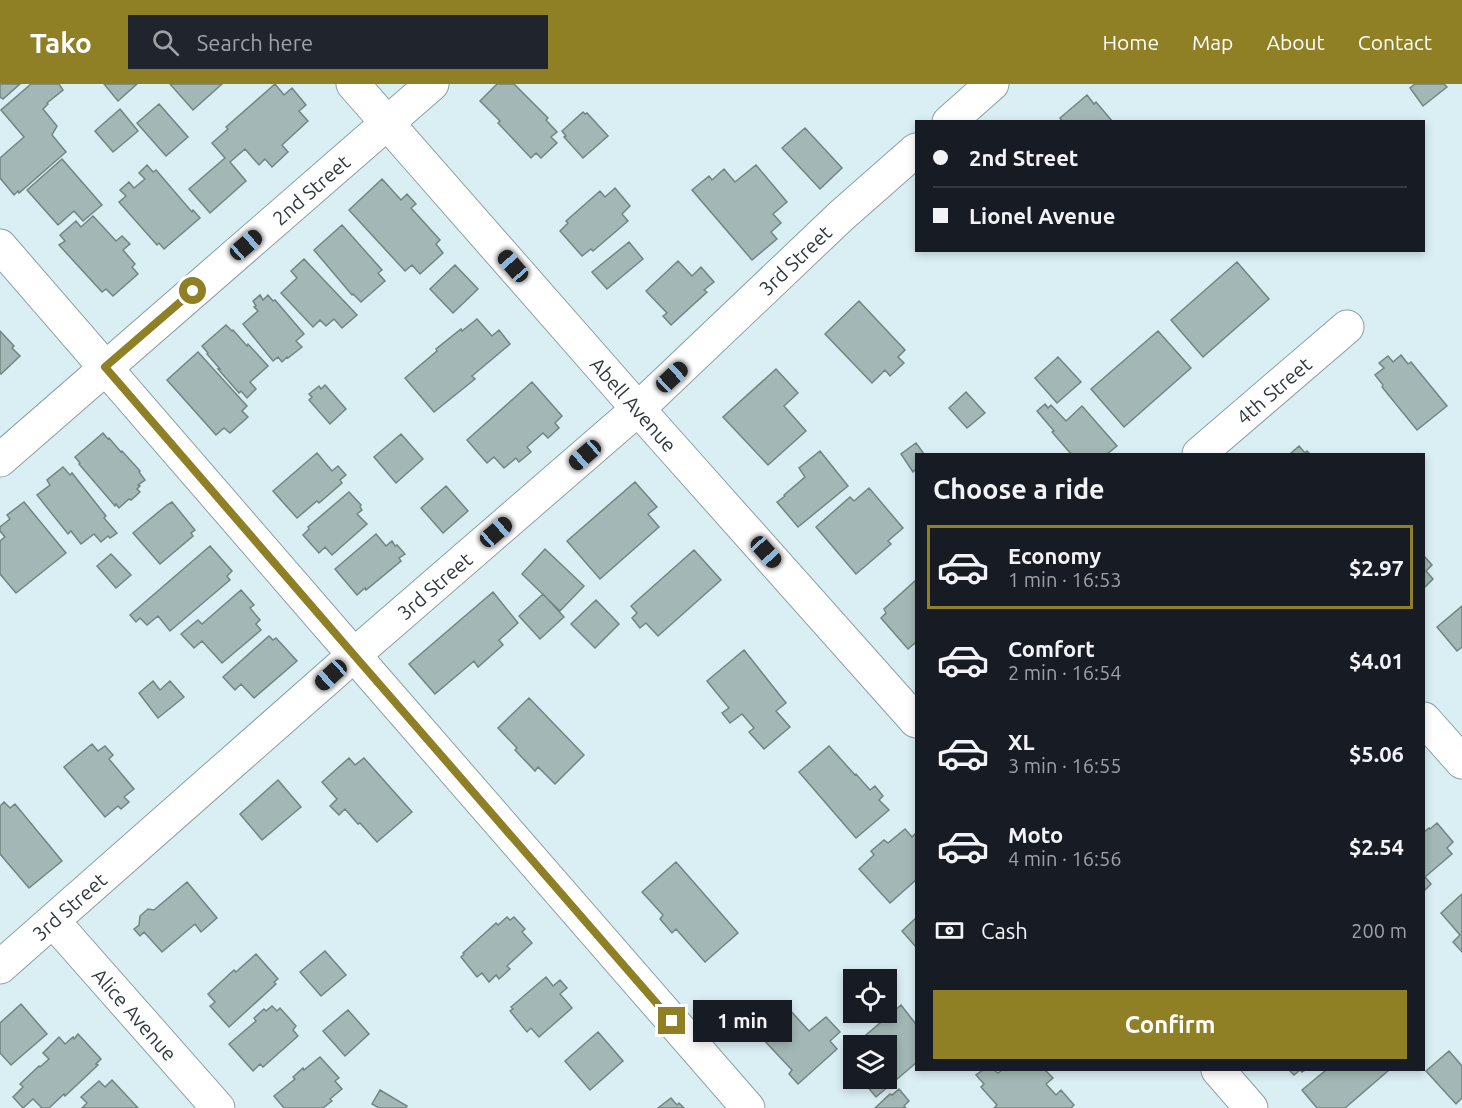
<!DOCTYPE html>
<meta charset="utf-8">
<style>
body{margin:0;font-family:Ubuntu,sans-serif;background:#20242c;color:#f1f3f6;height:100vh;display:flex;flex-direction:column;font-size:22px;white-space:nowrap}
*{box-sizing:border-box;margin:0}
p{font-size:20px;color:#9ea1a6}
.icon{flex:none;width:33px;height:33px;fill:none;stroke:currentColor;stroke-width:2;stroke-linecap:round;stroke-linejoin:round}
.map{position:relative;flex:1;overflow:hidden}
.panel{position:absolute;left:915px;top:369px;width:510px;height:618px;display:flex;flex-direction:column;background:#171b24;border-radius:0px;box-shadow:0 3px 9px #0003}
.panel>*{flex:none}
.banner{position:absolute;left:915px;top:36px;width:510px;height:132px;border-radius:0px;box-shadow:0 3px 9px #0003;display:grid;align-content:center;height:132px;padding:0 18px;background:#171b24}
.controls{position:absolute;left:843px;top:885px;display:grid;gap:12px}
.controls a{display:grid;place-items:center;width:54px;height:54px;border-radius:0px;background:#171b24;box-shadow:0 3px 9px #0003;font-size:30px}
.end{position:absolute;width:27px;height:27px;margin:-14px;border:8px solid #8f7f25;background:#fff;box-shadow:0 0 0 3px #fff}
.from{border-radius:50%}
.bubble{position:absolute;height:42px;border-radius:0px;background:#171b24;box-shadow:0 3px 9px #0003;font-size:20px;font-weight:700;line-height:42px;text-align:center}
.car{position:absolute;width:18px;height:36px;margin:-18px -9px;border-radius:8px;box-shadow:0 0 4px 2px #0007;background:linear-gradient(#222 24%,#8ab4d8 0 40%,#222 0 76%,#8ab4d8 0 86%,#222 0)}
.banner b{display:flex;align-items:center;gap:21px;height:57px;font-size:22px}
.banner b+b{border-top:2px solid #363941}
.banner i{width:15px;height:15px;background:#f1f3f6}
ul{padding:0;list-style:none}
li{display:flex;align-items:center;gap:18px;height:84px;margin:0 12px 9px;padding:0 6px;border:3px solid transparent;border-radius:0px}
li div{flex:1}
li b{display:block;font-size:22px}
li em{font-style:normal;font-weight:700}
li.selected{border-color:#8f7f25}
li>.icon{width:54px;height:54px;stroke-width:1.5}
h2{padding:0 18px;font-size:27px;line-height:72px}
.pay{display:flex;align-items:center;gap:15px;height:66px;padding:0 18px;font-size:22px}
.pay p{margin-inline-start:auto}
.cta{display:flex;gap:12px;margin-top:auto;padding:12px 18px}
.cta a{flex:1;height:69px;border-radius:0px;background:#8f7f25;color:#fff;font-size:24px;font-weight:700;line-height:69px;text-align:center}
header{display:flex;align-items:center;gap:36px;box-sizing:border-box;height:84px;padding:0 30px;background:#8f7f25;color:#fff}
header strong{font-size:28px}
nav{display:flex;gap:33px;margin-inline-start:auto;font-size:21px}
.search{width:420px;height:54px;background:#20242c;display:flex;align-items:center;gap:15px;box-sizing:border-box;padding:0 21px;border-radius:0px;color:#9ea1a6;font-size:22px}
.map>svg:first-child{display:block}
.building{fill:#a3b8b6;stroke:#718583;stroke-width:1.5}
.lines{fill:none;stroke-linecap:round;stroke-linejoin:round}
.minor-casing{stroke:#8ca0a5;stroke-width:35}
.minor{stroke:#fff;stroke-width:33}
.route{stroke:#8f7f25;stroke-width:8}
.labels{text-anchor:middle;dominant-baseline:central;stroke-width:5;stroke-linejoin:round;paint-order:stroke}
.street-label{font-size:20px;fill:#30393b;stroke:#eefbfe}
</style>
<header>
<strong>Tako</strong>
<div class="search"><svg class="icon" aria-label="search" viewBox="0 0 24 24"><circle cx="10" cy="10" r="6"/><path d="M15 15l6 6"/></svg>Search here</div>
<nav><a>Home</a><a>Map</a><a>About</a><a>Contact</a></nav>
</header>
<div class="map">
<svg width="1462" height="1024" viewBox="0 0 1462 1024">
<rect width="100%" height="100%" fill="#daeff4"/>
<path class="building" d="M 0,0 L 20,0 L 3,15 L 0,13 Z
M 31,0 L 59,0 L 63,6 L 47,19 L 48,20 L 43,25 L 57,42 L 52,51 L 66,68 L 19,109 L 18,107 L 14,111 L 0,94 L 0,74 L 24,53 L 1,26 Z
M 104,0 L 137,0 L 118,17 Z
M 170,0 L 222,0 L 193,26 Z
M 275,0 L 284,11 L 292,4 L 306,21 L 299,27 L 308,37 L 282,61 L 288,68 L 272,83 L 265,75 L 259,81 L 245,65 L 230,78 L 246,97 L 210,129 L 189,105 L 225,74 L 212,59 L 228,45 L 226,43 Z
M 497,0 L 514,0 L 548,34 L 546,36 L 557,48 L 551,53 L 557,59 L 541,74 L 536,69 L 531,74 L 498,39 L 500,37 L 480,17 Z
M 1415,0 L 1444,0 L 1447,3 L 1423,22 L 1410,4 Z
M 1087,11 L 1094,20 L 1096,18 L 1113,38 L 1063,38 L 1060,34 Z
M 159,20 L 188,53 L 166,72 L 137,39 Z
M 120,25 L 138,47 L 113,68 L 95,47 Z
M 583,28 L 585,30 L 587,29 L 608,52 L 583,74 L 564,53 L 566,52 L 562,47 Z
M 805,44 L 842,84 L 820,105 L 782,64 Z
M 62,75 L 102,121 L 83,137 L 74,127 L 58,141 L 27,106 Z
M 147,81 L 153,88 L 156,86 L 192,128 L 193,126 L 200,134 L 164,165 L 159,159 L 157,161 L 119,118 L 126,112 L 120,106 L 129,98 L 134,104 L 145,95 L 139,89 Z
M 756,81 L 787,118 L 773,130 L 781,139 L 771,148 L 777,155 L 752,176 L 692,106 L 709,92 L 712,96 L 724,85 L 735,98 Z
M 382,95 L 401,116 L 407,110 L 416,120 L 411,124 L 440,156 L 436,160 L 443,169 L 420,190 L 412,181 L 405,187 L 349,126 Z
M 615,104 L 630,122 L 622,130 L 628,137 L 593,167 L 591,165 L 582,172 L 560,147 L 568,139 L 566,137 L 600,107 L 605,113 Z
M 93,132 L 116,157 L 122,152 L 130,160 L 123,166 L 135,180 L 132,183 L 138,190 L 113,212 L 106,205 L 102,208 L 59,161 L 65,157 L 60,151 L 76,137 L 81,143 Z
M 342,141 L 382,186 L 378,189 L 385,197 L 361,218 L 353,210 L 352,211 L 314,166 Z
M 629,158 L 643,175 L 607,205 L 592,188 Z
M 304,175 L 357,231 L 342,244 L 334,235 L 326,242 L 320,236 L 313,243 L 281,209 L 297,194 L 291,187 Z
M 678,177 L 692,192 L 701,183 L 714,198 L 704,206 L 707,208 L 671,241 L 663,232 L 667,229 L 646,207 Z
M 1237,178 L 1269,215 L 1203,273 L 1171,236 Z
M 455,181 L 478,205 L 453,229 L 430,205 Z
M 260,211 L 263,216 L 268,211 L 273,217 L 275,216 L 304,250 L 296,257 L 302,263 L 288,274 L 287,273 L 282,278 L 278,273 L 273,277 L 243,240 L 258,227 L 254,223 L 256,222 L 253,217 Z
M 859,217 L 905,266 L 898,273 L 904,279 L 890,292 L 885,286 L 872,299 L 825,250 Z
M 477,235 L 492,252 L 499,246 L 510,260 L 472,292 L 475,295 L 434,328 L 405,294 L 437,267 L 436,265 L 461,245 L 462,247 Z
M 226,241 L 232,247 L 233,246 L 247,262 L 248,260 L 268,282 L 250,298 L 256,305 L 247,314 L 241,307 L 239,309 L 218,285 L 220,285 L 207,270 L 208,269 L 202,262 Z
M 0,247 L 14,262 L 12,264 L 20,272 L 1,290 L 0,288 Z
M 1158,247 L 1191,284 L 1124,343 L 1091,305 Z
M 198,268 L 247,322 L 242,327 L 248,333 L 230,349 L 224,344 L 216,351 L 167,296 Z
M 1401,271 L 1408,280 L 1411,278 L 1447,322 L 1417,346 L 1382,303 L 1383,301 L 1375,291 L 1384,284 L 1379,279 L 1388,272 L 1393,278 Z
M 1058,273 L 1081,298 L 1057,319 L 1035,294 Z
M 776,285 L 798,309 L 784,322 L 806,347 L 768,381 L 723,333 Z
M 532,298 L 562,332 L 555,339 L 559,344 L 548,354 L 543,349 L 527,363 L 531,368 L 519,378 L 516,374 L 504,384 L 494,373 L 487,379 L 467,356 Z
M 325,301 L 346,325 L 330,340 L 309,316 L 312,313 L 309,310 L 319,302 L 321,305 Z
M 966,308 L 985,329 L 967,344 L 949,324 Z
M 1045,320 L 1048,324 L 1051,321 L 1066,337 L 1082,322 L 1117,362 L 1107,370 L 1071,370 L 1052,348 L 1054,347 L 1037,327 Z
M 103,349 L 108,355 L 109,354 L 121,368 L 122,367 L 140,387 L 139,388 L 145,396 L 138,401 L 140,402 L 137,405 L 140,408 L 131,416 L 129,415 L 119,424 L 116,420 L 115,422 L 79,380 L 80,379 L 75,373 Z
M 401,350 L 423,375 L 396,399 L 374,373 Z
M 916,359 L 924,370 L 916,370 L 916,385 L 913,388 L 901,370 Z
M 1299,362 L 1305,369 L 1307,367 L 1310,370 L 1290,370 Z
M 820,367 L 848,402 L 798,443 L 777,418 L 785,412 L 784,411 L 805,393 L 799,384 Z
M 317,369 L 332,387 L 338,382 L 346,391 L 340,396 L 342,399 L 319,419 L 317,417 L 297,434 L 273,407 Z
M 63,383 L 70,391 L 72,389 L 106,432 L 104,434 L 117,449 L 110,454 L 108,452 L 101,458 L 94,450 L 81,460 L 71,447 L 68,450 L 37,411 L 50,401 L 47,396 Z
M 635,398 L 657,423 L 648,430 L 659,443 L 600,495 L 567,457 Z
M 446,402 L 468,427 L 443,449 L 421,424 Z
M 869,404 L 903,444 L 888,457 L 891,460 L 856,490 L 816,443 L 850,413 L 854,417 Z
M 349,408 L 361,421 L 360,423 L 362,426 L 357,430 L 367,440 L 332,471 L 325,463 L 319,469 L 303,451 L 309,445 L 308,443 Z
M 24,418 L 66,469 L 16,509 L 0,490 L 0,457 L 5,453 L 0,447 L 0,443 L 10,435 L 7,431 Z
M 172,418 L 195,446 L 191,449 L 193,452 L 160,480 L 133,449 L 167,421 Z
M 376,450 L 386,462 L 392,457 L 395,462 L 397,461 L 405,470 L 399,474 L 401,477 L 366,506 L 365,504 L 357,511 L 335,485 Z
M 210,462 L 232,487 L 227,492 L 230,496 L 170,547 L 158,532 L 147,541 L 140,534 L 136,538 L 130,531 Z
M 545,465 L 584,502 L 560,527 L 522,490 Z
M 694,466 L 721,496 L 658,552 L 646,539 L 640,544 L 632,534 L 637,529 L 631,522 Z
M 111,470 L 131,491 L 116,504 L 97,482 Z
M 1424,472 L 1432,481 L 1426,487 L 1433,495 L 1424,504 Z
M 916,496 L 916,561 L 915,559 L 908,565 L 881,534 L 886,529 L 884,525 Z
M 241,506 L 254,521 L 250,524 L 260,536 L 256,540 L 261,546 L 222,579 L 202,557 L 194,564 L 181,550 L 198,536 L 202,540 Z
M 493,508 L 518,539 L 499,556 L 503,561 L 478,583 L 474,577 L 435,610 L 409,580 Z
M 543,510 L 564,533 L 540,555 L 519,532 Z
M 596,516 L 619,540 L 595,564 L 571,540 Z
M 1462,522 L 1462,563 L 1457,567 L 1437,543 Z
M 269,552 L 273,556 L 276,554 L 297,577 L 254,614 L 241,600 L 235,606 L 223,593 Z
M 744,566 L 786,619 L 776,627 L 790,643 L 764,665 L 749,648 L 754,644 L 742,630 L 730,639 L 722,629 L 729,624 L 707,597 Z
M 153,597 L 160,606 L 170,597 L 184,613 L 158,634 L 139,609 Z
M 529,614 L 584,671 L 555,700 L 538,683 L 535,687 L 515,666 L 517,664 L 498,644 Z
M 92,660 L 98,667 L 105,662 L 113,671 L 109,675 L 134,705 L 124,713 L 129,718 L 121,725 L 118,722 L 105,733 L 64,683 Z
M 829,662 L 855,691 L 856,690 L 870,706 L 875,702 L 883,712 L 879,716 L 889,726 L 856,754 L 799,688 Z
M 349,674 L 355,681 L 364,674 L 412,728 L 377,758 L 360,739 L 358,740 L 345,725 L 339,731 L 330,722 L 337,715 L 322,698 Z
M 278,696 L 301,723 L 262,756 L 240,730 Z
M 4,718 L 10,724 L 15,720 L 62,777 L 29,804 L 0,770 L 0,722 Z
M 1437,739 L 1453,758 L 1447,764 L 1452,770 L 1425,793 L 1431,800 L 1424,807 L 1424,748 L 1429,744 L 1430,745 Z
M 905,745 L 912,753 L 916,749 L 916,796 L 890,819 L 859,785 L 874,771 L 871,767 L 884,756 L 888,759 Z
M 676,778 L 738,849 L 705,878 L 676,845 L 672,849 L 660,835 L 663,831 L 642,808 Z
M 187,798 L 217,834 L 201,848 L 195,840 L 162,868 L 144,848 L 140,852 L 134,845 L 139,841 L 140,832 L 148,825 L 154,826 Z
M 1462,810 L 1462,868 L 1453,858 L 1460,851 L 1441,829 Z
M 507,833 L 510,836 L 514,833 L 525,845 L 522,848 L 532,859 L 507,882 L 510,885 L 499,895 L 496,891 L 489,898 L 482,889 L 477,893 L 461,873 L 464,870 L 463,869 L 496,839 L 498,841 Z
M 916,834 L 916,863 L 902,847 Z
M 325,867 L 346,891 L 321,912 L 300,888 Z
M 256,870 L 278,895 L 274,898 L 276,900 L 229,943 L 210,922 L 215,918 L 208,910 L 234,886 L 236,888 Z
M 546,893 L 553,902 L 560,896 L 567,904 L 560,910 L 572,924 L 539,953 L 531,944 L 527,948 L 510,927 L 513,925 L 511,923 Z
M 21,920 L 47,950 L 11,981 L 0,969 L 0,939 Z
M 901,921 L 915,939 L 916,938 L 916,979 L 876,1013 L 861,995 L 886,994 L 886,962 L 865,962 L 860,956 Z
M 272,922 L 277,927 L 280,924 L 296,942 L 293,946 L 298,952 L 263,983 L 260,980 L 253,987 L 229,960 L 256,937 L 254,934 L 264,925 L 266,927 Z
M 788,924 L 809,947 L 826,933 L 840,948 L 830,957 L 837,965 L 798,1000 L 789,990 L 792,986 L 759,951 Z
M 348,926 L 369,950 L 345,972 L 323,947 Z
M 598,948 L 623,977 L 590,1006 L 565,977 Z
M 78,950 L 101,975 L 96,980 L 98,981 L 65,1012 L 64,1010 L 49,1024 L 42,1024 L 33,1015 L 23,1024 L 13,1013 L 23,1003 L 20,1000 L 39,982 L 40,983 L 49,975 L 43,969 L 59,953 L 65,960 L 73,953 L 74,955 Z
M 1449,967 L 1462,982 L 1462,1014 L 1456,1020 L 1426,987 Z
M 320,973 L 339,994 L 335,997 L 342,1005 L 330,1015 L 332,1017 L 323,1024 L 284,1024 L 274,1012 L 295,995 L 293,993 L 303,984 L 304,986 Z
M 983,986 L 994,986 L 998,989 L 1002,986 L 1045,986 L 1053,994 L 1046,1000 L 1056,1011 L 1061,1006 L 1074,1021 L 1071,1024 L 994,1024 L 997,1021 L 981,1003 L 984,1000 L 976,991 Z
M 1289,986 L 1305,986 L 1302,988 L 1300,986 L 1294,991 Z
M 1326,986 L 1389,986 L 1345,1024 L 1317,1024 L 1302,1006 Z
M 112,996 L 138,1024 L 82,1024 L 87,1019 L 81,1013 L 99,997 L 105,1003 Z
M 899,1005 L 909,1017 L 904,1022 L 906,1024 L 875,1024 L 890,1010 L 892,1011 Z
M 380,1006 L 407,1022 L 406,1024 L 379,1024 L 372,1020 Z
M 671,1014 L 677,1021 L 679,1019 L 684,1024 L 658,1024 Z"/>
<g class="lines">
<defs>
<g id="minor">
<path id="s1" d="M 353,0 L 638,325 L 916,637"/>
<path d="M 949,38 L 992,0"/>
<path d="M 0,162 L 354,571 L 748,1024"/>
<path id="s2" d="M 1199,370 L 1347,243"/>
<path id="s3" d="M 0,376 L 432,0"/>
<path d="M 1424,635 L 1462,678"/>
<path id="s4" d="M 53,837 L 218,1024"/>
<path id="s5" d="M 0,883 L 354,571 L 638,325 L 841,132 L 916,66"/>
<path d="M 1218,986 L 1251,1024"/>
</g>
</defs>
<use href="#minor" class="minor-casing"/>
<use href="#minor" class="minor"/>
</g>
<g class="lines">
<path class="route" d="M 193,207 L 105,283 L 354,571 L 672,937"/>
</g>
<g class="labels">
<g class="street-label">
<text stroke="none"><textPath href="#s3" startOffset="412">2nd Street</textPath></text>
<text stroke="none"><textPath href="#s5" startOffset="1064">3rd Street</textPath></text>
<text stroke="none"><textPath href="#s2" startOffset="98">4th Street</textPath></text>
<text stroke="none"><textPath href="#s1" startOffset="426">Abell Avenue</textPath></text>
<text stroke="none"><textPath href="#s5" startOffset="578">3rd Street</textPath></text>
<text stroke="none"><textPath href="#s5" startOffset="92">3rd Street</textPath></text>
<text stroke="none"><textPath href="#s4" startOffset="124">Alice Avenue</textPath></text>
</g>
</g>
</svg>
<div class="controls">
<a><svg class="icon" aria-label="locate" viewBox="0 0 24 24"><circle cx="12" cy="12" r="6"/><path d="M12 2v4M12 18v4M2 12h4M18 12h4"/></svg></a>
<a><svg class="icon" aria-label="layers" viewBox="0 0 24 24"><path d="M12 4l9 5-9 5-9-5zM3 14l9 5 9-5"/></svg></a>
</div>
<i class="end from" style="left:193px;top:207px"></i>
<i class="end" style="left:672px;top:937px"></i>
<div class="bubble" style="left:693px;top:916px;width:99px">1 min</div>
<i class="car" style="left:246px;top:161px;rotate:49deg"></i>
<i class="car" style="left:513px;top:182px;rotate:319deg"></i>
<i class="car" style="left:672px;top:293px;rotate:47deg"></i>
<i class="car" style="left:585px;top:371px;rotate:229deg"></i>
<i class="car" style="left:496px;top:448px;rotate:49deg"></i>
<i class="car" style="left:766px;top:468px;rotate:138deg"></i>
<i class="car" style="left:331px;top:591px;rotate:228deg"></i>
<div class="banner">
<b><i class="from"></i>2nd Street</b>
<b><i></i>Lionel Avenue</b>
</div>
<section class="panel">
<h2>Choose a ride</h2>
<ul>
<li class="selected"><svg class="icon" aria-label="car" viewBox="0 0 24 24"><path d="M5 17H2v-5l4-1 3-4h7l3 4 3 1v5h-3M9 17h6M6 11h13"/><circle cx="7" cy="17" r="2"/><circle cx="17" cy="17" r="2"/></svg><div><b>Economy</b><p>1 min · 16:53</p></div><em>$2.97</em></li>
<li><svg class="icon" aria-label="car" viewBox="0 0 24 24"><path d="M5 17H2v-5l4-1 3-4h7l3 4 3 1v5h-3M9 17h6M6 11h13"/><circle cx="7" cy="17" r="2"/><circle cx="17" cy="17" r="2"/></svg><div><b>Comfort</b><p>2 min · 16:54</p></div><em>$4.01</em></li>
<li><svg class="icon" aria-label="car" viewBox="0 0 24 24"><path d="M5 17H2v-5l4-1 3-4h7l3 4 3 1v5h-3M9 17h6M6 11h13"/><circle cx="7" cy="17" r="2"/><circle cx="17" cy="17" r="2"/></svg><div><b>XL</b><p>3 min · 16:55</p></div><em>$5.06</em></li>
<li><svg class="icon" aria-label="car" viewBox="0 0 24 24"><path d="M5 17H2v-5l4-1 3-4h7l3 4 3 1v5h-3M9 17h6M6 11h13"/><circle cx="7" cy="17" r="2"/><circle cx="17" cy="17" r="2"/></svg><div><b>Moto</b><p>4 min · 16:56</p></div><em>$2.54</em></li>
</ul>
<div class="pay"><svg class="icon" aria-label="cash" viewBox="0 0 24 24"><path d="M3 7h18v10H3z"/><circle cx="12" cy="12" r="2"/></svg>Cash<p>200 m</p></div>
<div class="cta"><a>Confirm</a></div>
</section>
</div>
